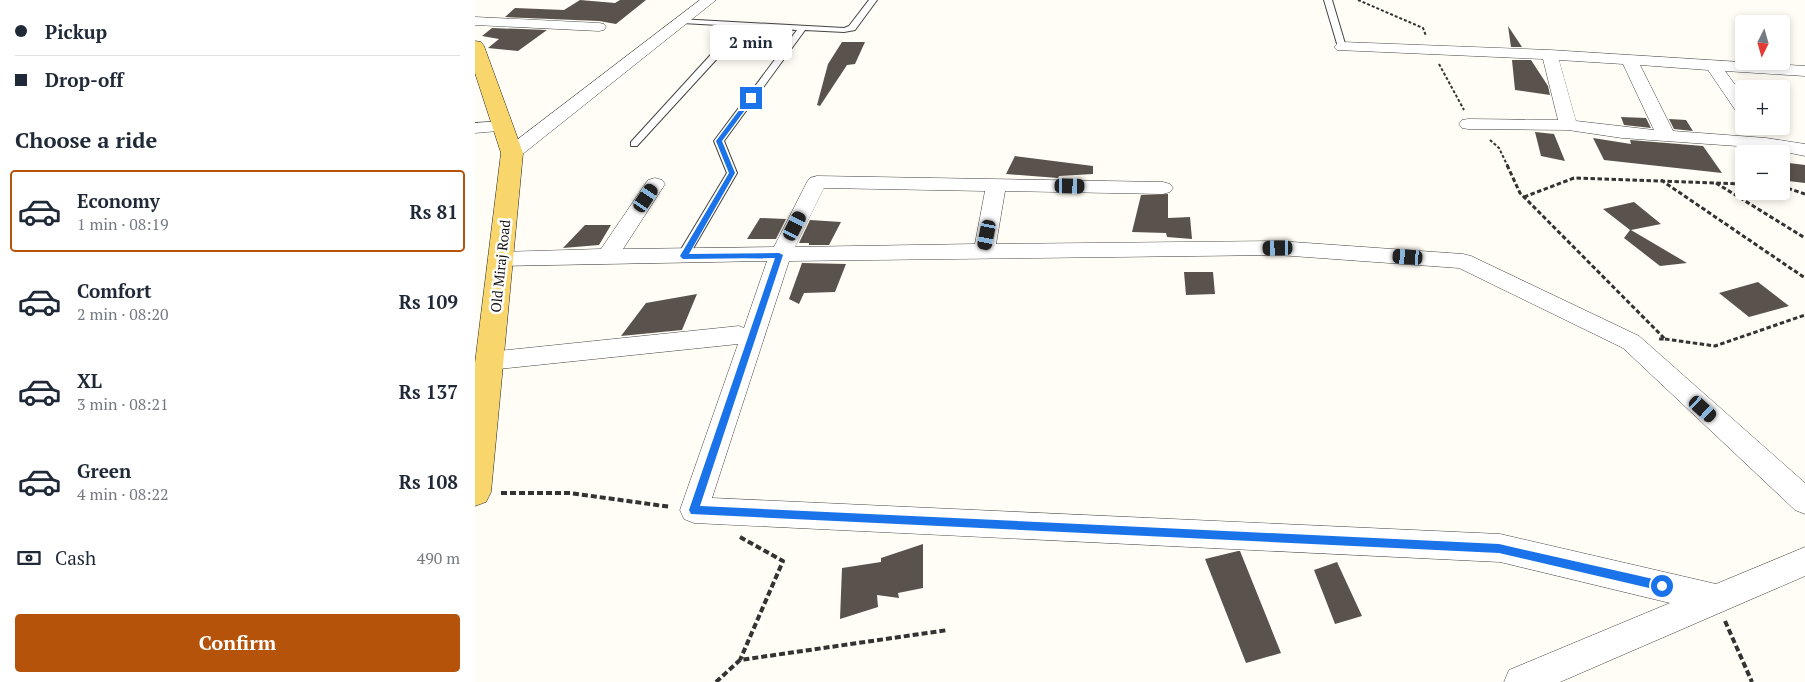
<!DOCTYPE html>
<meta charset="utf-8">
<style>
body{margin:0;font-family:"PT Serif",serif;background:#f6f6f7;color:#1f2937;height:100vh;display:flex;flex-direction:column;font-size:19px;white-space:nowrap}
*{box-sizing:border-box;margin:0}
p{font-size:16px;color:#747a83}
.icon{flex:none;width:28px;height:28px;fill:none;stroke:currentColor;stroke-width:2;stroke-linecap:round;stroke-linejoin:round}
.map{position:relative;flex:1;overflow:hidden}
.drawer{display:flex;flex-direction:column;background:#fff;width:475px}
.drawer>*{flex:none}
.hud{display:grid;align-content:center;height:110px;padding:0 15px;background:#fff}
.needle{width:32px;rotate:185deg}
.tools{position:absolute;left:1260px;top:15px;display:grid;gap:10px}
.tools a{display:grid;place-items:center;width:55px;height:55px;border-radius:5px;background:#fff;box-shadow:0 2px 8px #0003;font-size:25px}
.end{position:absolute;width:22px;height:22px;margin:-11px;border:6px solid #1a73e8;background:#fff;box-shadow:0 0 0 2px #fff}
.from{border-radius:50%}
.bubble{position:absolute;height:35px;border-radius:5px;background:#fff;box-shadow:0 2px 8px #0003;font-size:16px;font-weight:700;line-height:35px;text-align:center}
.car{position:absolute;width:15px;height:30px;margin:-15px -8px;border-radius:6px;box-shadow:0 0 4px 1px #0007;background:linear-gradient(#222 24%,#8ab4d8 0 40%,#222 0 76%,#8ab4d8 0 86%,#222 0)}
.hud b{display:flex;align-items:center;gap:18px;height:48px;font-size:19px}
.hud b+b{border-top:1px solid #e0e1e3}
.hud i{width:12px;height:12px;background:#1f2937}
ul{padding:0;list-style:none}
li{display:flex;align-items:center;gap:15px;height:82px;margin:0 10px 8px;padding:0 5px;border:2px solid transparent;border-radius:5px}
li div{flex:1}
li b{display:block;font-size:19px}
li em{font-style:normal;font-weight:700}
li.active{border-color:#b45309}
li>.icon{width:45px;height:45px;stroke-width:1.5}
h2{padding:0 15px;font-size:22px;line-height:60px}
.pay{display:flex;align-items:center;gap:12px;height:55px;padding:0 15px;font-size:19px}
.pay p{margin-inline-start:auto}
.cta{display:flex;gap:10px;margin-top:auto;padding:10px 15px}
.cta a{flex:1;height:58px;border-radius:5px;background:#b45309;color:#fff;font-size:20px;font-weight:700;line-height:58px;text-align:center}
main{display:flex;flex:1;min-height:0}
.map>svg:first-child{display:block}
.building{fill:#5a524d}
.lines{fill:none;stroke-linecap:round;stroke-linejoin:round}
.service-casing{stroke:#444;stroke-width:2}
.minor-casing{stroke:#444;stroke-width:1}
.primary-casing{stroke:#222;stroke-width:1}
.path-far2{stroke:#333;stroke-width:2;stroke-dasharray:3 2;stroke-linecap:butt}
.path-far1{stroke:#333;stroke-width:3;stroke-dasharray:4.5 2.5;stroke-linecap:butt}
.path{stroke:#333;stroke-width:4;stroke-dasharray:6 3;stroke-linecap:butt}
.service{fill:#fff;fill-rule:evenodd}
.minor{fill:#fff;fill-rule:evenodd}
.primary{fill:#f9d66b;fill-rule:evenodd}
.route{fill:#1a73e8}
.labels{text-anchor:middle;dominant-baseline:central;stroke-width:5;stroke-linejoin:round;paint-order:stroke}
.street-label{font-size:14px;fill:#111;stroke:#fff}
</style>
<main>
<section class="drawer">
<div class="hud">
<b><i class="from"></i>Pickup</b>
<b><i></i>Drop-off</b>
</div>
<h2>Choose a ride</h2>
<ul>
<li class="active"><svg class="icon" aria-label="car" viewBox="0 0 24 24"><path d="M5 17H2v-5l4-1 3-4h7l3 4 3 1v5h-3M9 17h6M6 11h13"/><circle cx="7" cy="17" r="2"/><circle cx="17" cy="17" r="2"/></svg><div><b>Economy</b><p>1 min · 08:19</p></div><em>Rs 81</em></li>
<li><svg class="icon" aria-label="car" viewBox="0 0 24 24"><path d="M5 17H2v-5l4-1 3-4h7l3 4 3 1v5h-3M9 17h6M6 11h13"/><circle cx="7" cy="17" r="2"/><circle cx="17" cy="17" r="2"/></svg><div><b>Comfort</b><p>2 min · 08:20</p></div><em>Rs 109</em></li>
<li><svg class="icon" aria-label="car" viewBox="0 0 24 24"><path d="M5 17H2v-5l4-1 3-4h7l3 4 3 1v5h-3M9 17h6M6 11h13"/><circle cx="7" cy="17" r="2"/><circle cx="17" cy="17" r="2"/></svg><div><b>XL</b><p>3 min · 08:21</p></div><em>Rs 137</em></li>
<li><svg class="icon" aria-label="car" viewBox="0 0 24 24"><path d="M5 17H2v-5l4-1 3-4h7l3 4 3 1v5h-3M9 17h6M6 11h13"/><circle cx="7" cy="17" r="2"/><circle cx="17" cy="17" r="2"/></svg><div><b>Green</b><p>4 min · 08:22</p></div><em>Rs 108</em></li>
</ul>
<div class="pay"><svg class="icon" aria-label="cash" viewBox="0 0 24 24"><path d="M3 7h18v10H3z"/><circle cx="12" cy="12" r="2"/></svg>Cash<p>490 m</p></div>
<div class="cta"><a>Confirm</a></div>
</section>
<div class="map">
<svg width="1330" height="682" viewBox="0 0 1330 682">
<rect width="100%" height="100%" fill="#fffdf5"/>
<path class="building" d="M 105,0 L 140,3 L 145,0 L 171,0 L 141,24 L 124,21 L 30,17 L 40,8 L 89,10 Z
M 1033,26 L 1047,47 L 1036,47 Z
M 17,28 L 72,30 L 43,51 L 13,48 L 24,39 L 7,36 Z
M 367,42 L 390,42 L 380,64 L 372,65 L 345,106 L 342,105 L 353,64 Z
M 1037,60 L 1056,60 L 1073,86 L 1075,95 L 1040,90 Z
M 1146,117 L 1171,118 L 1176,128 L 1149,125 Z
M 1194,119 L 1211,120 L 1218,131 L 1199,129 Z
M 1060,132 L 1079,134 L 1090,161 L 1066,156 Z
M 1118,138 L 1156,144 L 1155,140 L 1228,146 L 1247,173 L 1129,160 Z
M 540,156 L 618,166 L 618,174 L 584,176 L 583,178 L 531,174 Z
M 1306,162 L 1330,165 L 1330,183 L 1313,181 L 1306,171 Z
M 693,194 L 693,218 L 715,217 L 717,239 L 692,237 L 691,233 L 657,232 L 666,195 Z
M 1159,202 L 1186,224 L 1156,230 L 1212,263 L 1185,266 L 1149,238 L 1155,230 L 1128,209 Z
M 285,218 L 311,219 L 301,239 L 272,239 Z
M 335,220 L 366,222 L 354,245 L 334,245 L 334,243 L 324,243 Z
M 110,225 L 136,225 L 124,245 L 88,248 Z
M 327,263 L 371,264 L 360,292 L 329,293 L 324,304 L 314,299 Z
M 709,272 L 738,272 L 740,294 L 711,295 Z
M 1283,282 L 1314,306 L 1274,317 L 1244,293 Z
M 222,294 L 207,330 L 146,336 L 171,303 Z
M 448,544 L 448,588 L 423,593 L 424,598 L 402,595 L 403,607 L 365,619 L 367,568 L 406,562 L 406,558 Z
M 763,551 L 765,551 L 806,653 L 771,663 L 730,559 Z
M 862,562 L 887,616 L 860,624 L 839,570 Z"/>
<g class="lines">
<defs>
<path id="service" d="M 394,0 L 402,0 L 380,30 L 369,32 L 330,30 L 249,141 L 262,173 L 212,259 L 204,259 L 202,256 L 252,173 L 239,141 L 322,30 L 271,27 L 162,146 L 156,146 L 156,142 L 262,26 L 207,23 L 204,23 L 204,19 L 369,28 L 374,26 Z
M 849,0 L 857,0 L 871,47 L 870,49 L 863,47 Z"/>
<path id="minor" d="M 225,0 L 241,0 L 44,157 L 37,159 L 30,157 L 28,153 L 30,149 Z
M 0,17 L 124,23 L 129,24 L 131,27 L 129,30 L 124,31 L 0,25 Z
M 867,42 L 1075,50 L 1330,66 L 1330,76 L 1250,71 L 1269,97 L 1269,115 L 1263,114 L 1233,70 L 1165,65 L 1198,131 L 1291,138 L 1330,144 L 1330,156 L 1291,148 L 1147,138 L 1093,130 L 993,129 L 987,128 L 984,124 L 987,120 L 993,119 L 1083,120 L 1068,59 L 862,50 L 859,47 L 862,44 ZM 1084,60 L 1148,64 L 1179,130 L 1101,121 Z
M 28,121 L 34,122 L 37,126 L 34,130 L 0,133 L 0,123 Z
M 342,176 L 688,182 L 695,184 L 698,188 L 695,192 L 688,194 L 530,191 L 521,244 L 803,241 L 988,254 L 996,256 L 1164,336 L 1330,483 L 1330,514 L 1320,510 L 1148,348 L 984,268 L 803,255 L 314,261 L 237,498 L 1025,534 L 1241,584 L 1330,547 L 1330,576 L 1085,682 L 1029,682 L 1034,670 L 1195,603 L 1025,562 L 219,523 L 209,519 L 205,510 L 263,344 L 14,370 L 5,368 L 2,361 L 5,354 L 14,352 L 264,326 L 269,328 L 292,261 L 26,266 L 18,264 L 15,259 L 18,254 L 26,252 L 126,249 L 173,180 L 180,178 L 187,180 L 190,184 L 148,249 L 299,247 L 332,182 L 335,178 ZM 349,188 L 510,191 L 500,244 L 320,247 Z"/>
<path id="primary" d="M 0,41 L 6,42 L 9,46 L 48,153 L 16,492 L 11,502 L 0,506 L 0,363 L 26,153 L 0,73 Z"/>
</defs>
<use href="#service" class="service-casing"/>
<use href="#minor" class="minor-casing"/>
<use href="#primary" class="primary-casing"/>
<path class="path-far2" d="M 883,0 L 948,28 L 951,36
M 964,64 L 989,110
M 1015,140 L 1024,148 L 1033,167"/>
<path class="path-far1" d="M 1032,165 L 1045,193 L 1190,339 L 1184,339
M 1186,180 L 1330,278
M 1241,183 L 1330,238
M 1306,186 L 1330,194
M 1049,197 L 1099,178 L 1269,184
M 1190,339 L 1240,346 L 1330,315"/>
<path class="path" d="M 26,493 L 95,493 L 196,507
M 265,537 L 308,561 L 265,660
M 1250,621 L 1277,682
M 241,682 L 265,660 L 473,630"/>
<use href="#service" class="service"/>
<use href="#minor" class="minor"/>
<use href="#primary" class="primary"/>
</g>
<path class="route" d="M 274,97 L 279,98 L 247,141 L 260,173 L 214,254 L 304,253 L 308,255 L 225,506 L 1024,544 L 1187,581 L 1191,583 L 1192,586 L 1191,590 L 1187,591 L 1024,553 L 216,514 L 214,510 L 300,258 L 208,259 L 205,256 L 254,173 L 241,141 Z"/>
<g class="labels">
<g class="street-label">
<text transform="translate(25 266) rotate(-84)">Old Miraj Road</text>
</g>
</g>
</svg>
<div class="tools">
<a><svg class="needle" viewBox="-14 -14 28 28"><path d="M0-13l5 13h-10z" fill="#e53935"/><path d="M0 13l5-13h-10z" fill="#747a83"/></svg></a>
<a>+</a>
<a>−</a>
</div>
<i class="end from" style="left:1187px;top:586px"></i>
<i class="end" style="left:276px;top:98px"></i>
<div class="bubble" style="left:235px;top:25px;width:82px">2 min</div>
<i class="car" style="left:595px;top:186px;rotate:91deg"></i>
<i class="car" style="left:171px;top:198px;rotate:34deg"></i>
<i class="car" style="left:320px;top:226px;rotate:27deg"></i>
<i class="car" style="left:512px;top:235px;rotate:191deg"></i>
<i class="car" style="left:803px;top:248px;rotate:269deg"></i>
<i class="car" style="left:933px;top:257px;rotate:274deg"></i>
<i class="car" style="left:1228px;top:409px;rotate:132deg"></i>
</div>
</main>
